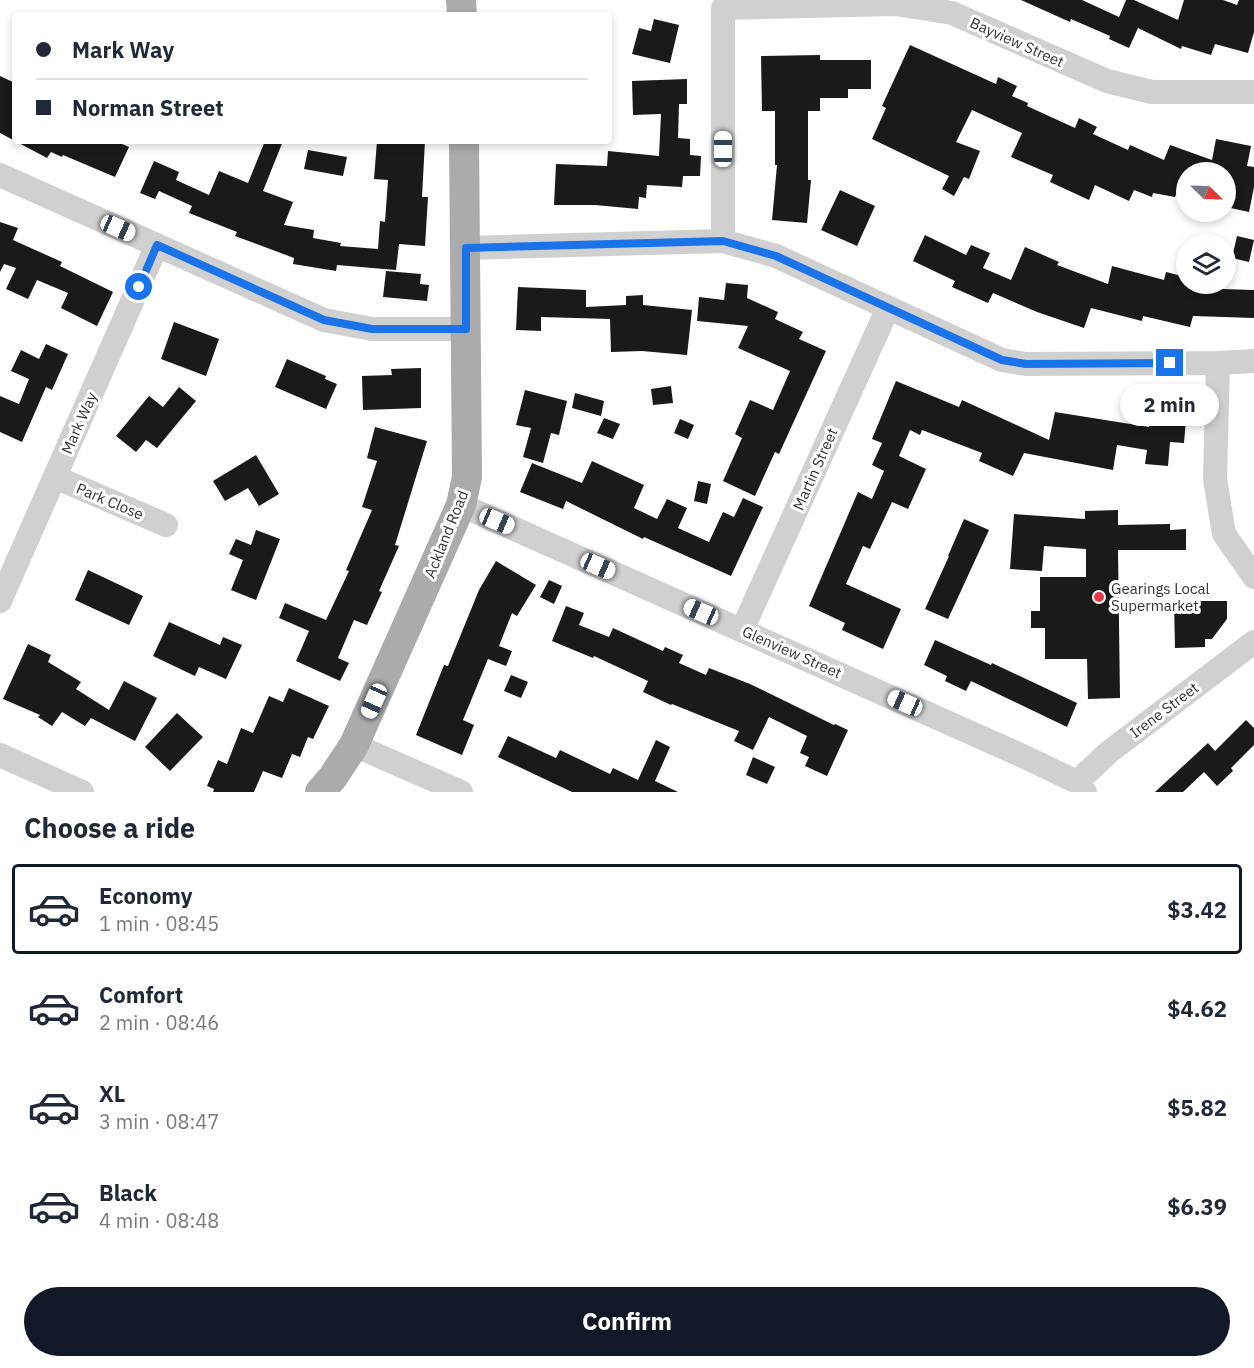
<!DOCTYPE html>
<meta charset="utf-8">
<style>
body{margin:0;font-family:"IBM Plex Sans",sans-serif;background:#f2f2f3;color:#1f2937;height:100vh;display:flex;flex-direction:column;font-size:22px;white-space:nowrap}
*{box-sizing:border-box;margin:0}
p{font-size:20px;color:#747a83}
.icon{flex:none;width:33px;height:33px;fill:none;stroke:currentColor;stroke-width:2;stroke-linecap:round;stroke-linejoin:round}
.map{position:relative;height:792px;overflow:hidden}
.panel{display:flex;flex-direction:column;background:#fff;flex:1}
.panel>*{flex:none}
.banner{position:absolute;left:12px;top:12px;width:600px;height:132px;border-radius:6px;box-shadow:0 3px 9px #0003;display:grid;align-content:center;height:132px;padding:0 24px;background:#fff}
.needle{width:39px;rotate:113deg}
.buttons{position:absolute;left:1176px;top:162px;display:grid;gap:12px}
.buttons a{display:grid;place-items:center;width:60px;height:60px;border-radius:50%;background:#fff;box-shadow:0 3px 9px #0003;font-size:30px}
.end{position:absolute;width:27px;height:27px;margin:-14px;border:8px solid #1a73e8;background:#fff;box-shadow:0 0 0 3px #fff}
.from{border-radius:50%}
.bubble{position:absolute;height:42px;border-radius:21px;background:#fff;box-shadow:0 3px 9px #0003;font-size:20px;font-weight:800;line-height:42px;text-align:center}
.car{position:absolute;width:18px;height:36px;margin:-18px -9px;border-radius:8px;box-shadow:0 0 4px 2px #0007;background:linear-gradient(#fff 24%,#345 0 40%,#fff 0 76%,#345 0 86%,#fff 0)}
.banner b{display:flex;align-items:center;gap:21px;height:57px;font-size:22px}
.banner b+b{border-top:2px solid #e0e1e3}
.banner i{width:15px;height:15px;background:#1f2937}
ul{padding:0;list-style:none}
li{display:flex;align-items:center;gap:18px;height:90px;margin:0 12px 9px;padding:0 12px;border:3px solid transparent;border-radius:6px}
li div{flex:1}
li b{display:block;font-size:22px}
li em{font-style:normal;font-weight:800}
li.on{border-color:#111827}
li>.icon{width:54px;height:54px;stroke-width:1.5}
h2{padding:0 24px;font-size:27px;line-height:72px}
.button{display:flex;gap:12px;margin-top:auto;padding:12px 24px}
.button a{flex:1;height:69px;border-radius:36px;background:#111827;color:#fff;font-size:24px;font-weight:800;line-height:69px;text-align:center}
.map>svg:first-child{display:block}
.building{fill:#1a1a1a}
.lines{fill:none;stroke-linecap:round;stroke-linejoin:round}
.minor{stroke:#d0d0d0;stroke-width:24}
.major{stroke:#ababab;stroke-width:30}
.route{stroke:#1a73e8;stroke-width:8}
.poi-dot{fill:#e63946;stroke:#fff;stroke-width:2}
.labels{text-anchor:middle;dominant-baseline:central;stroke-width:6;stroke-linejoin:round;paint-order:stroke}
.street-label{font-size:15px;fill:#333;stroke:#fff}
.poi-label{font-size:15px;fill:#333;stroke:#fff;text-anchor:start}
</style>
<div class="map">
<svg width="1254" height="792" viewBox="0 0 1254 792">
<rect width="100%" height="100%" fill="#fff"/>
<path class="building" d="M 1021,0 L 1082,0 L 1119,17 L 1126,0 L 1134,0 L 1178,20 L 1184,0 L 1223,0 L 1237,5 L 1239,0 L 1254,0 L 1254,32 L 1248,53 L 1215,44 L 1211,55 L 1182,46 L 1181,49 L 1138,28 L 1129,48 L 1109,39 L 1110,36 L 1071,19 L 1070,22 Z
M 654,19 L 679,25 L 670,63 L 632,54 L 639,28 L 651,31 Z
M 910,45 L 996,84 L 998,77 L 1017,86 L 1012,96 L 1028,103 L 1027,106 L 1075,128 L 1079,118 L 1097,127 L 1093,134 L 1128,150 L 1130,145 L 1164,160 L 1170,145 L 1212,160 L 1216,139 L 1251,146 L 1247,166 L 1254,167 L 1254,187 L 1249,212 L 1226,207 L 1226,172 L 1186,172 L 1186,187 L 1180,185 L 1175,197 L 1153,193 L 1152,197 L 1134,190 L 1129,201 L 1095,185 L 1089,200 L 1050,182 L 1053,175 L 1011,157 L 1022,133 L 972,110 L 956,142 L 980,151 L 969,179 L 964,177 L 954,196 L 942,189 L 949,176 L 872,139 L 886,108 L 882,106 Z
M 820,55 L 820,60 L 871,60 L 871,89 L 848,89 L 848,98 L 820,98 L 820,111 L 808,111 L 808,180 L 811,180 L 807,223 L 772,220 L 777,165 L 775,165 L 775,111 L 762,111 L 761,56 Z
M 0,76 L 15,83 L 15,141 L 0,133 Z
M 687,79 L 687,104 L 679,104 L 678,138 L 690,139 L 690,155 L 701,156 L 700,176 L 683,176 L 682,187 L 647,185 L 646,198 L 639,197 L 638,209 L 595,205 L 554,205 L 556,164 L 607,166 L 608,151 L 659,156 L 661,114 L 633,115 L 632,81 Z
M 15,141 L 115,141 L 129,147 L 115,177 L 63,155 L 62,157 L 51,152 L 47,158 Z
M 265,141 L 283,141 L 263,191 L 293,202 L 284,225 L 314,230 L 313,238 L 341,243 L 340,246 L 378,249 L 380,221 L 385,222 L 388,180 L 374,179 L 377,141 L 425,141 L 422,197 L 428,197 L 425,246 L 399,244 L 396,270 L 337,265 L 336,271 L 293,264 L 294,258 L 235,236 L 237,232 L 189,213 L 192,206 L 159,191 L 155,199 L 140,193 L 154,161 L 179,172 L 176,180 L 209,195 L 219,171 L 248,183 Z
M 308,150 L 347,157 L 343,176 L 304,169 Z
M 840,190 L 875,206 L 857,246 L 821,230 Z
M 0,222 L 18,228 L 13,240 L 62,262 L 60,266 L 113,292 L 97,326 L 61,308 L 68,293 L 37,280 L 28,299 L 6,289 L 16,268 L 4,264 L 0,272 Z
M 925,235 L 966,255 L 971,245 L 990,253 L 983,268 L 1011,280 L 1025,247 L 1059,262 L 1057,265 L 1108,284 L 1112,266 L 1164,280 L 1166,272 L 1186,277 L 1186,284 L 1191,284 L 1189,288 L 1254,290 L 1254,318 L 1193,316 L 1190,327 L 1143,316 L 1142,321 L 1091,308 L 1084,328 L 1037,312 L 993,293 L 988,303 L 952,287 L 955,281 L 913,261 Z
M 1237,236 L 1254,240 L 1249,262 L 1232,258 Z
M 386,271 L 421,274 L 420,284 L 429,285 L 427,301 L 383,297 Z
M 726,283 L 748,285 L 747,298 L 778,312 L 775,319 L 803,332 L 799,339 L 826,351 L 779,454 L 775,452 L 755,496 L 723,481 L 742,438 L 735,434 L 750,400 L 773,410 L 790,371 L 738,348 L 748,326 L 697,321 L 699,297 L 724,300 Z
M 518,287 L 586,290 L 586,307 L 626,305 L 626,296 L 643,295 L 643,305 L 692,310 L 687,355 L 642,351 L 611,352 L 610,319 L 541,317 L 541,331 L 516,330 Z
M 174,322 L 219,339 L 206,376 L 161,359 Z
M 46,344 L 68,354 L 52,390 L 46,387 L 22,442 L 0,432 L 0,396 L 19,404 L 29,379 L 11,371 L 21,350 L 39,359 Z
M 287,359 L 326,376 L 325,379 L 337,384 L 326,409 L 275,387 Z
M 421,368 L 421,408 L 363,410 L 362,376 L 392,375 L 391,369 Z
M 896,381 L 959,407 L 962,400 L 1049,440 L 1055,412 L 1149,427 L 1150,415 L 1186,419 L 1184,443 L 1170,442 L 1168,466 L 1145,464 L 1147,450 L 1117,445 L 1113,470 L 1024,453 L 1013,476 L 979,461 L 982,453 L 922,430 L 920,435 L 910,430 L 899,456 L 926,469 L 908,509 L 892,502 L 870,549 L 863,546 L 846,584 L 901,609 L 883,649 L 842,630 L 845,623 L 809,606 L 858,492 L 872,499 L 884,471 L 872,465 L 882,443 L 872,439 Z
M 671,386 L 673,403 L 653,405 L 651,389 Z
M 179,387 L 196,401 L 157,448 L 146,440 L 136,452 L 116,436 L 149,396 L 163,407 Z
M 525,390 L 567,401 L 559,435 L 551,433 L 543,463 L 523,457 L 531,428 L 516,425 Z
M 575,393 L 604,401 L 601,416 L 572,408 Z
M 604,418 L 620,424 L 613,439 L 597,433 Z
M 680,419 L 694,425 L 688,439 L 674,433 Z
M 375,427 L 427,441 L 395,545 L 399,546 L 379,591 L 382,592 L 367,625 L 354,620 L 338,658 L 349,663 L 340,681 L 296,661 L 309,631 L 279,618 L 285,603 L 326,620 L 349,571 L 346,570 L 372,510 L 362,507 L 377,461 L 367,458 Z
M 256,455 L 279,494 L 259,506 L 248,488 L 225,501 L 213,481 Z
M 592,461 L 644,485 L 634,508 L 657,519 L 667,499 L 687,508 L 678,528 L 709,542 L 723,512 L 734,517 L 743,498 L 763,507 L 731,576 L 644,537 L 643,539 L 566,501 L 563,509 L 520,492 L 532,463 L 582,483 Z
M 698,481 L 711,484 L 707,504 L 694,501 Z
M 1118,510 L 1118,525 L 1170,524 L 1170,530 L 1186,529 L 1186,550 L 1118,550 L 1120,698 L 1088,699 L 1087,659 L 1045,659 L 1045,628 L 1031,628 L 1031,611 L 1040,611 L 1040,577 L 1086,577 L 1086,549 L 1044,546 L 1042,571 L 1010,569 L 1014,514 L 1085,519 L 1085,511 Z
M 964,519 L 989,530 L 948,619 L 925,609 L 949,556 L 948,556 Z
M 256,530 L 280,539 L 256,600 L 231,590 L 243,560 L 229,554 L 236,539 L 251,545 Z
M 496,561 L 536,585 L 517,616 L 512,613 L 499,646 L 512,651 L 506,666 L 488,659 L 463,720 L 474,725 L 462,755 L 416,735 L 444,665 L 448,666 L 479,590 Z
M 88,570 L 143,596 L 129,625 L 75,600 Z
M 549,580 L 562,586 L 554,604 L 540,597 Z
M 1204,601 L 1227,601 L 1227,619 L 1212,639 L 1205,639 L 1205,647 L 1175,648 L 1174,602 Z
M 566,606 L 584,613 L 579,625 L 609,637 L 613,628 L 663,651 L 665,647 L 683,655 L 679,663 L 706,675 L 709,668 L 750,684 L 834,725 L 835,724 L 848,730 L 827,776 L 805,766 L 809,757 L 800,753 L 807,736 L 769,717 L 753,750 L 734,741 L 739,731 L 672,704 L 671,705 L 643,692 L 648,681 L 594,656 L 593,658 L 552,641 Z
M 169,622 L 220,645 L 223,637 L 242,645 L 226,679 L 199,667 L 195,676 L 153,656 Z
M 935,640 L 991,665 L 992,663 L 1077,703 L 1067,727 L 971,681 L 966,691 L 945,681 L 947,676 L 924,665 Z
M 28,644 L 51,655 L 48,662 L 81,682 L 76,689 L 109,710 L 124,681 L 157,698 L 135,741 L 91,718 L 85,726 L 62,712 L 52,726 L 38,717 L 40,715 L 3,699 Z
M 511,675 L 528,682 L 521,698 L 504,691 Z
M 289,688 L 329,706 L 313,739 L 308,737 L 300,757 L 292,754 L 282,778 L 263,771 L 254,792 L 213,792 L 214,789 L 207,786 L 218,760 L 227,764 L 241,728 L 253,733 L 269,696 L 283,702 Z
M 177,713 L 203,737 L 170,771 L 145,747 Z
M 1246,720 L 1254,728 L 1254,745 L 1231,768 L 1233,771 L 1217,786 L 1204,772 L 1183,792 L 1155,792 L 1208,743 L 1215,751 Z
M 508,736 L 556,758 L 560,750 L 610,774 L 613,768 L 638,780 L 656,740 L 670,747 L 655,781 L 678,792 L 572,792 L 498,757 Z
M 753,757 L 775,767 L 767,784 L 746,775 Z"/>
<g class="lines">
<path class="minor" d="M 0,175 L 324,320 L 372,329 L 466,329
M 723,241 L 723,8 L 896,4 L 952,13 L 1107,81 L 1152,92 L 1254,92
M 466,248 L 723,241 L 776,256 L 1002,360 L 1026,364 L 1218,363 L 1254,361
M 1218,363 L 1215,479 L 1224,534 L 1254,577
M 55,477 L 166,525
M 461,505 L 1027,758 L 1077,782 L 1085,792
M 0,601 L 157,245
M 742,630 L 888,308
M 354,745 L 461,792
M 0,755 L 82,792
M 1077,782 L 1109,752 L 1254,642"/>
<path class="major" d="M 461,0 L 462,15
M 320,792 L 333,777 L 354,745 L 461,505 L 467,477 L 464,141"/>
</g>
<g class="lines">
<path class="route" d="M 139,287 L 157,245 L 324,320 L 372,329 L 466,329 L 466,248 L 723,241 L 776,256 L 1002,360 L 1026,364 L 1170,363"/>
</g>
<circle class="poi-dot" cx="1099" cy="597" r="6"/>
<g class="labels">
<g class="street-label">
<text transform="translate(1017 42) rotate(24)">Bayview Street</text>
<text transform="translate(79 423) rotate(-66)">Mark Way</text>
<text transform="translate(815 469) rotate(-66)">Martin Street</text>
<text transform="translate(110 501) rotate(23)">Park Close</text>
<text transform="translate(446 534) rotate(-68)">Ackland Road</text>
<text transform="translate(792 652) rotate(24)">Glenview Street</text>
<text transform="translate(1164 710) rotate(-37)">Irene Street</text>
</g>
<g class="poi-label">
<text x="1111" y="588">Gearings Local<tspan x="1111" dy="17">Supermarket</tspan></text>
</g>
</g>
</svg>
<div class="buttons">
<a><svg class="needle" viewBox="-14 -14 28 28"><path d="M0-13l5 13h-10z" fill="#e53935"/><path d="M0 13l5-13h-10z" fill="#747a83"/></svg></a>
<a><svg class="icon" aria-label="layers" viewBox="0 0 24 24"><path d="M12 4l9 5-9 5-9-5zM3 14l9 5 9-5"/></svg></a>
</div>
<i class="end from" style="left:139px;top:287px"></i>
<i class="end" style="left:1170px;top:363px"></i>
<div class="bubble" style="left:1120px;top:384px;width:99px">2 min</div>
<i class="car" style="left:723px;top:149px;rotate:0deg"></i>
<i class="car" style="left:118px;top:228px;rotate:114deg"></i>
<i class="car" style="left:497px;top:521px;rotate:113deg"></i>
<i class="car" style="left:598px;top:566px;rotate:114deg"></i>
<i class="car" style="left:701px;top:612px;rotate:294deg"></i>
<i class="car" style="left:374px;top:701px;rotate:204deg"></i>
<i class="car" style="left:905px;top:703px;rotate:294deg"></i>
<div class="banner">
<b><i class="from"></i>Mark Way</b>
<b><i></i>Norman Street</b>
</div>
</div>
<section class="panel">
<h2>Choose a ride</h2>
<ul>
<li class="on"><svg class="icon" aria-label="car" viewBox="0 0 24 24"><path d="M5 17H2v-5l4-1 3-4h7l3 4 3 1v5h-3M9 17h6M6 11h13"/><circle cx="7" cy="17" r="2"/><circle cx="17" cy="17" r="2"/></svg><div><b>Economy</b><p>1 min · 08:45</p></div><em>$3.42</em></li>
<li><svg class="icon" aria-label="car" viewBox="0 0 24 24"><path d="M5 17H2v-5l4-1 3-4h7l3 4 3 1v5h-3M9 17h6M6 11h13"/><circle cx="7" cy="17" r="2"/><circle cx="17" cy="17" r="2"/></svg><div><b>Comfort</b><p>2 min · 08:46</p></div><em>$4.62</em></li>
<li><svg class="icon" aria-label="car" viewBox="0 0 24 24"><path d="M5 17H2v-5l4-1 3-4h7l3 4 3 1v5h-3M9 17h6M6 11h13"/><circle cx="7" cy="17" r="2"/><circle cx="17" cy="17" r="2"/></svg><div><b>XL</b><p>3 min · 08:47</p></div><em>$5.82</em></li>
<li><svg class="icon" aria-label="car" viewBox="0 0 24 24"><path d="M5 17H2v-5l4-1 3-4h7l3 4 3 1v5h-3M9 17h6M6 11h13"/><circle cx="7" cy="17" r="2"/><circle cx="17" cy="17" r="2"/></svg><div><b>Black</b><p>4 min · 08:48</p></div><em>$6.39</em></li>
</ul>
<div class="button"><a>Confirm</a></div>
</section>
